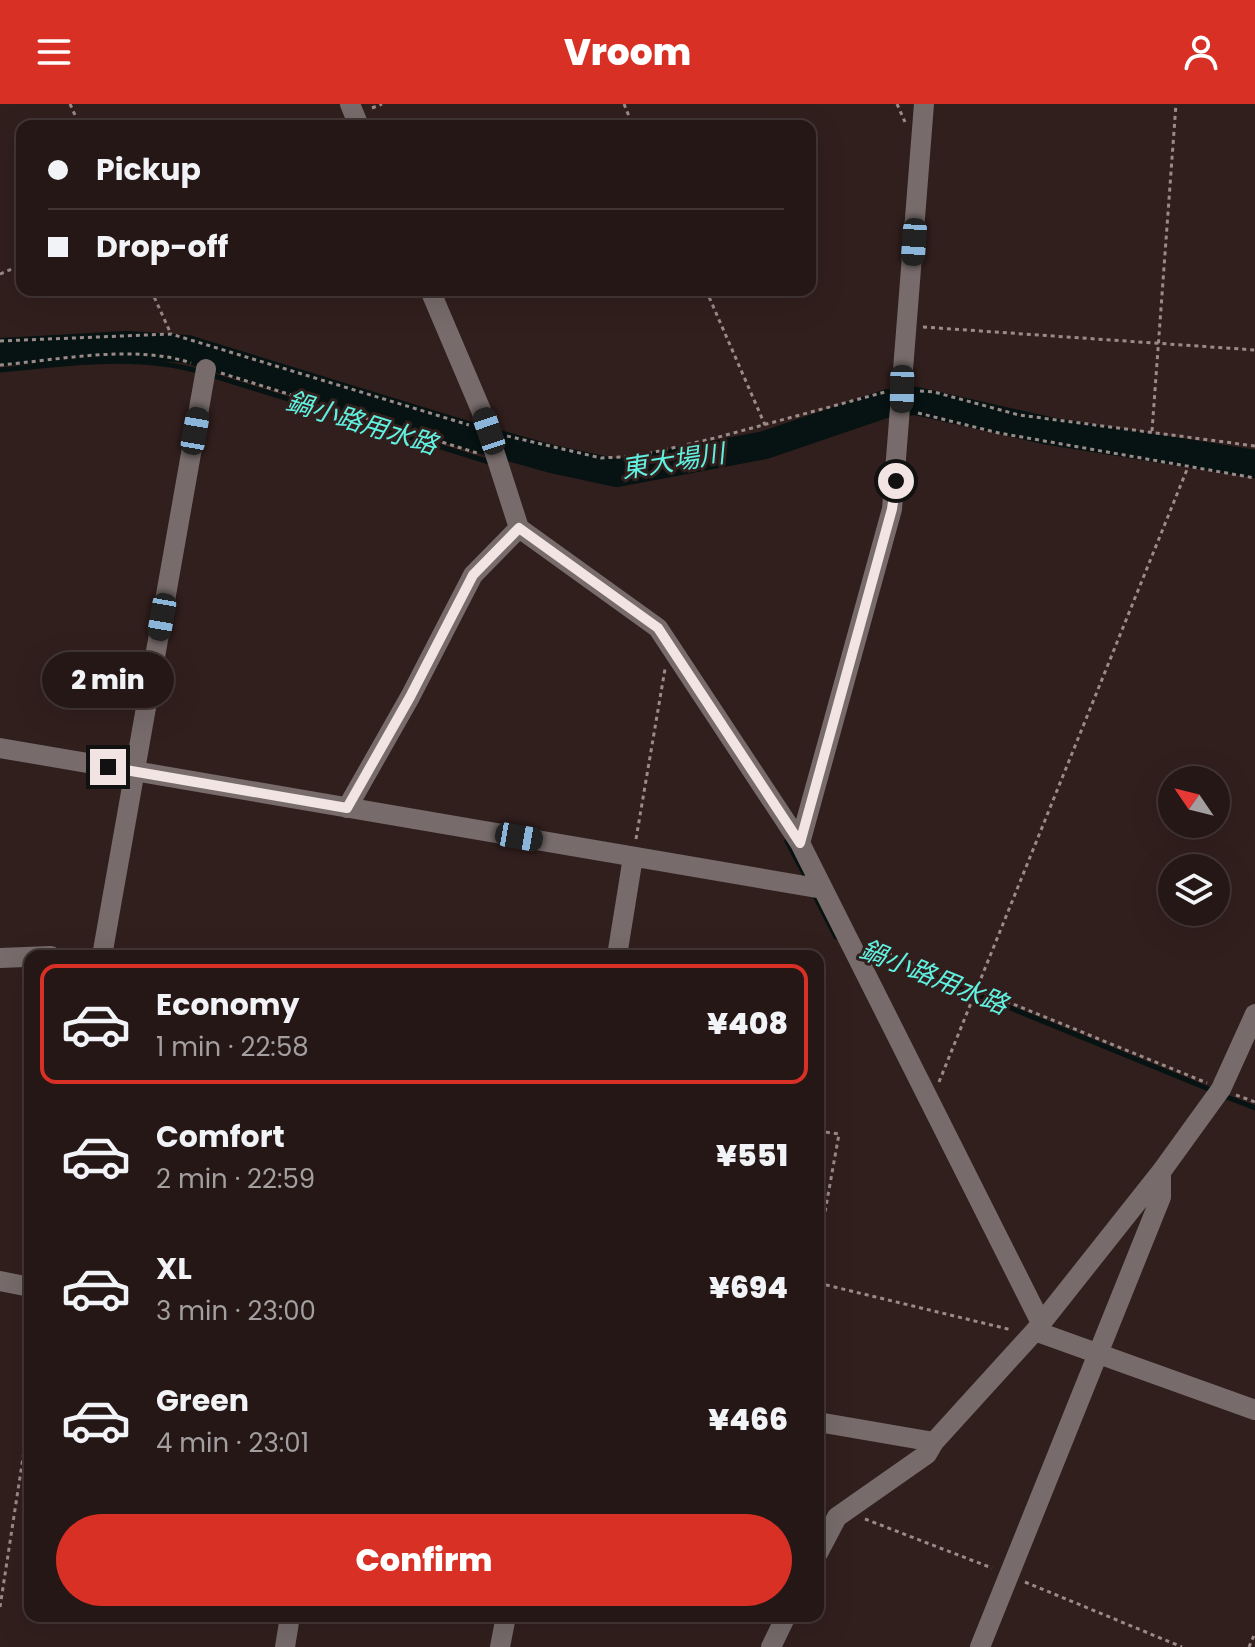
<!DOCTYPE html>
<meta charset="utf-8">
<style>
body{margin:0;font-family:Poppins,"Noto Sans JP",sans-serif;background:#2d201f;color:#f1f3f6;height:100vh;display:flex;flex-direction:column;font-size:30px;white-space:nowrap}
*{box-sizing:border-box;margin:0}
p{font-size:26px;color:#a39fa1}
.icon{flex:none;width:44px;height:44px;fill:none;stroke:currentColor;stroke-width:2;stroke-linecap:round;stroke-linejoin:round}
.map{position:relative;flex:1;overflow:hidden}
.panel{position:absolute;left:24px;top:846px;width:800px;height:672px;display:flex;flex-direction:column;background:#251716;border-radius:16px;box-shadow:0 8px 32px #0002,0 0 0 2px #423635}
.panel>*{flex:none}
.top-card{position:absolute;left:16px;top:16px;width:800px;height:176px;border-radius:16px;box-shadow:0 8px 32px #0002,0 0 0 2px #423635;display:grid;align-content:center;height:176px;padding:0 32px;background:#251716}
.needle{width:52px;rotate:305deg}
.buttons{position:absolute;left:1158px;top:662px;display:grid;gap:16px}
.buttons a{display:grid;place-items:center;width:72px;height:72px;border-radius:50%;background:#251716;box-shadow:0 8px 32px #0002,0 0 0 2px #423635;font-size:40px}
.end{position:absolute;width:36px;height:36px;margin:-18px;border:10px solid #f1e4e2;background:#111;box-shadow:0 0 0 4px #111}
.from{border-radius:50%}
.bubble{position:absolute;height:56px;border-radius:28px;background:#251716;box-shadow:0 8px 32px #0002,0 0 0 2px #423635;font-size:26px;font-weight:800;line-height:56px;text-align:center}
.car{position:absolute;width:24px;height:48px;margin:-24px -12px;border-radius:10px;box-shadow:0 0 6px 2px #0007;background:linear-gradient(#222 24%,#8ab4d8 0 40%,#222 0 76%,#8ab4d8 0 86%,#222 0)}
.top-card b{display:flex;align-items:center;gap:28px;height:76px;font-size:30px}
.top-card b+b{border-top:2px solid #423635}
.top-card i{width:20px;height:20px;background:#f1f3f6}
ul{padding:14px 0 0;list-style:none}
li{display:flex;align-items:center;gap:24px;height:120px;margin:0 16px 12px;padding:0 16px;border:4px solid transparent;border-radius:16px}
li div{flex:1}
li b{display:block;font-size:30px}
li em{font-style:normal;font-weight:800}
li.current{border-color:#d93025}
li>.icon{width:72px;height:72px;stroke-width:1.5}
.button{display:flex;gap:16px;margin-top:auto;padding:16px 32px}
.button a{flex:1;height:92px;border-radius:48px;background:#d93025;color:#fff;font-size:32px;font-weight:800;line-height:92px;text-align:center}
header{display:flex;justify-content:space-between;align-items:center;height:104px;padding:0 32px;background:#d93025;color:#fff;font-size:36px;font-weight:800}
.map>svg:first-child{display:block}
.lines{fill:none;stroke-linecap:round;stroke-linejoin:round}
.stream{stroke:#061312;stroke-width:5}
.river{stroke:#061312;stroke-width:28}
.path{stroke:#9a8b89;stroke-width:3;stroke-dasharray:4 4;stroke-linecap:butt}
.minor{stroke:#776c6b;stroke-width:20}
.route{stroke:#f1e4e2;stroke-width:10}
.labels{text-anchor:middle;dominant-baseline:central;stroke-width:6;stroke-linejoin:round;paint-order:stroke}
.water-label{font-size:26px;font-style:italic;fill:#60f1e0;stroke:#311f1d}
</style>
<header><svg class="icon" aria-label="menu" viewBox="0 0 24 24"><path d="M4 6h16M4 12h16M4 18h16"/></svg>Vroom<svg class="icon" aria-label="person" viewBox="0 0 24 24"><circle cx="12" cy="8" r="4"/><path d="M4 21q1-7 8-7t8 7"/></svg></header>
<div class="map">
<svg width="1255" height="1543" viewBox="0 0 1255 1543">
<rect width="100%" height="100%" fill="#311f1d"/>
<g class="lines">
<path class="stream" d="M 0,266 C 66,260 137,249 201,268
M 211,271 L 489,358 L 490,360
M 787,737 L 808,777
M 814,790 L 836,833 L 841,835
M 861,843 L 1211,986
M 1224,992 L 1255,1004"/>
<path class="river" d="M 0,248 L 127,241 L 187,245 L 476,334 L 552,355 L 617,369 L 765,341 L 888,299 L 916,297 L 1049,327 L 1255,360"/>
<path class="path" d="M 70,0 L 80,22
M 624,0 L 633,22
M 897,0 L 905,18
M 372,4 L 382,0
M 0,170 L 22,161
M 151,186 L 171,230
M 706,186 L 765,321
M 923,223 L 1255,246
M 0,237 L 171,230 L 469,321
M 0,261 C 58,256 136,240 191,259
M 221,269 L 477,349
M 920,287 L 934,288 L 1019,311 L 1255,342
M 918,309 L 999,329 L 1255,374
M 1152,327 L 1176,0
M 507,332 L 601,354 L 638,352 L 715,334 L 885,288
M 636,735 L 665,565
M 873,843 L 1207,979
M 939,978 L 1188,363
M 1236,991 L 1255,998
M 818,1027 L 839,1030 L 818,1147
M 818,1179 L 1012,1226
M 865,1415 L 992,1464
M 1025,1478 L 1182,1543
M 0,1503 L 30,1308
M 1249,1543 L 1255,1529"/>
<path class="minor" d="M 350,0 L 359,22
M 430,186 L 481,306 L 519,424 L 658,524 L 800,739 L 1041,1219
M 0,644 L 823,785
M 347,704 L 410,593 L 473,471 L 519,424
M 800,739 L 892,405 L 924,0
M 102,852 L 206,265
M 617,852 L 633,753
M 0,854 L 51,852
M 0,1177 L 30,1183
M 1035,1227 L 1255,1306
M 818,1318 L 934,1338
M 818,1449 L 837,1413 L 927,1350 L 934,1338 L 1035,1227 L 1161,1068 L 1221,985 L 1255,910
M 285,1543 L 290,1512
M 500,1543 L 506,1512
M 771,1543 L 786,1512
M 980,1543 L 1161,1093 L 1161,1068"/>
</g>
<g class="lines">
<path class="route" d="M 108,663 L 347,704 L 410,593 L 473,471 L 519,424 L 658,524 L 800,739 L 892,405 L 896,377"/>
</g>
<g class="labels">
<g class="water-label">
<text transform="translate(362 319) rotate(17)">鍋小路用水路</text>
<text transform="translate(673 357) rotate(-9)">東大場川</text>
<text transform="translate(934 873) rotate(22)">鍋小路用水路</text>
</g>
</g>
</svg>
<div class="buttons">
<a><svg class="needle" viewBox="-14 -14 28 28"><path d="M0-13l5 13h-10z" fill="#e53935"/><path d="M0 13l5-13h-10z" fill="#a39fa1"/></svg></a>
<a><svg class="icon" aria-label="layers" viewBox="0 0 24 24"><path d="M12 4l9 5-9 5-9-5zM3 14l9 5 9-5"/></svg></a>
</div>
<i class="end from" style="left:896px;top:377px"></i>
<i class="end" style="left:108px;top:663px"></i>
<div class="bubble" style="left:42px;top:548px;width:132px">2 min</div>
<i class="car" style="left:914px;top:138px;rotate:184deg"></i>
<i class="car" style="left:902px;top:285px;rotate:181deg"></i>
<i class="car" style="left:195px;top:327px;rotate:10deg"></i>
<i class="car" style="left:489px;top:327px;rotate:341deg"></i>
<i class="car" style="left:162px;top:513px;rotate:190deg"></i>
<i class="car" style="left:519px;top:733px;rotate:100deg"></i>
<div class="top-card">
<b><i class="from"></i>Pickup</b>
<b><i></i>Drop-off</b>
</div>
<section class="panel">
<ul>
<li class="current"><svg class="icon" aria-label="car" viewBox="0 0 24 24"><path d="M5 17H2v-5l4-1 3-4h7l3 4 3 1v5h-3M9 17h6M6 11h13"/><circle cx="7" cy="17" r="2"/><circle cx="17" cy="17" r="2"/></svg><div><b>Economy</b><p>1 min · 22:58</p></div><em>¥408</em></li>
<li><svg class="icon" aria-label="car" viewBox="0 0 24 24"><path d="M5 17H2v-5l4-1 3-4h7l3 4 3 1v5h-3M9 17h6M6 11h13"/><circle cx="7" cy="17" r="2"/><circle cx="17" cy="17" r="2"/></svg><div><b>Comfort</b><p>2 min · 22:59</p></div><em>¥551</em></li>
<li><svg class="icon" aria-label="car" viewBox="0 0 24 24"><path d="M5 17H2v-5l4-1 3-4h7l3 4 3 1v5h-3M9 17h6M6 11h13"/><circle cx="7" cy="17" r="2"/><circle cx="17" cy="17" r="2"/></svg><div><b>XL</b><p>3 min · 23:00</p></div><em>¥694</em></li>
<li><svg class="icon" aria-label="car" viewBox="0 0 24 24"><path d="M5 17H2v-5l4-1 3-4h7l3 4 3 1v5h-3M9 17h6M6 11h13"/><circle cx="7" cy="17" r="2"/><circle cx="17" cy="17" r="2"/></svg><div><b>Green</b><p>4 min · 23:01</p></div><em>¥466</em></li>
</ul>
<div class="button"><a>Confirm</a></div>
</section>
</div>
